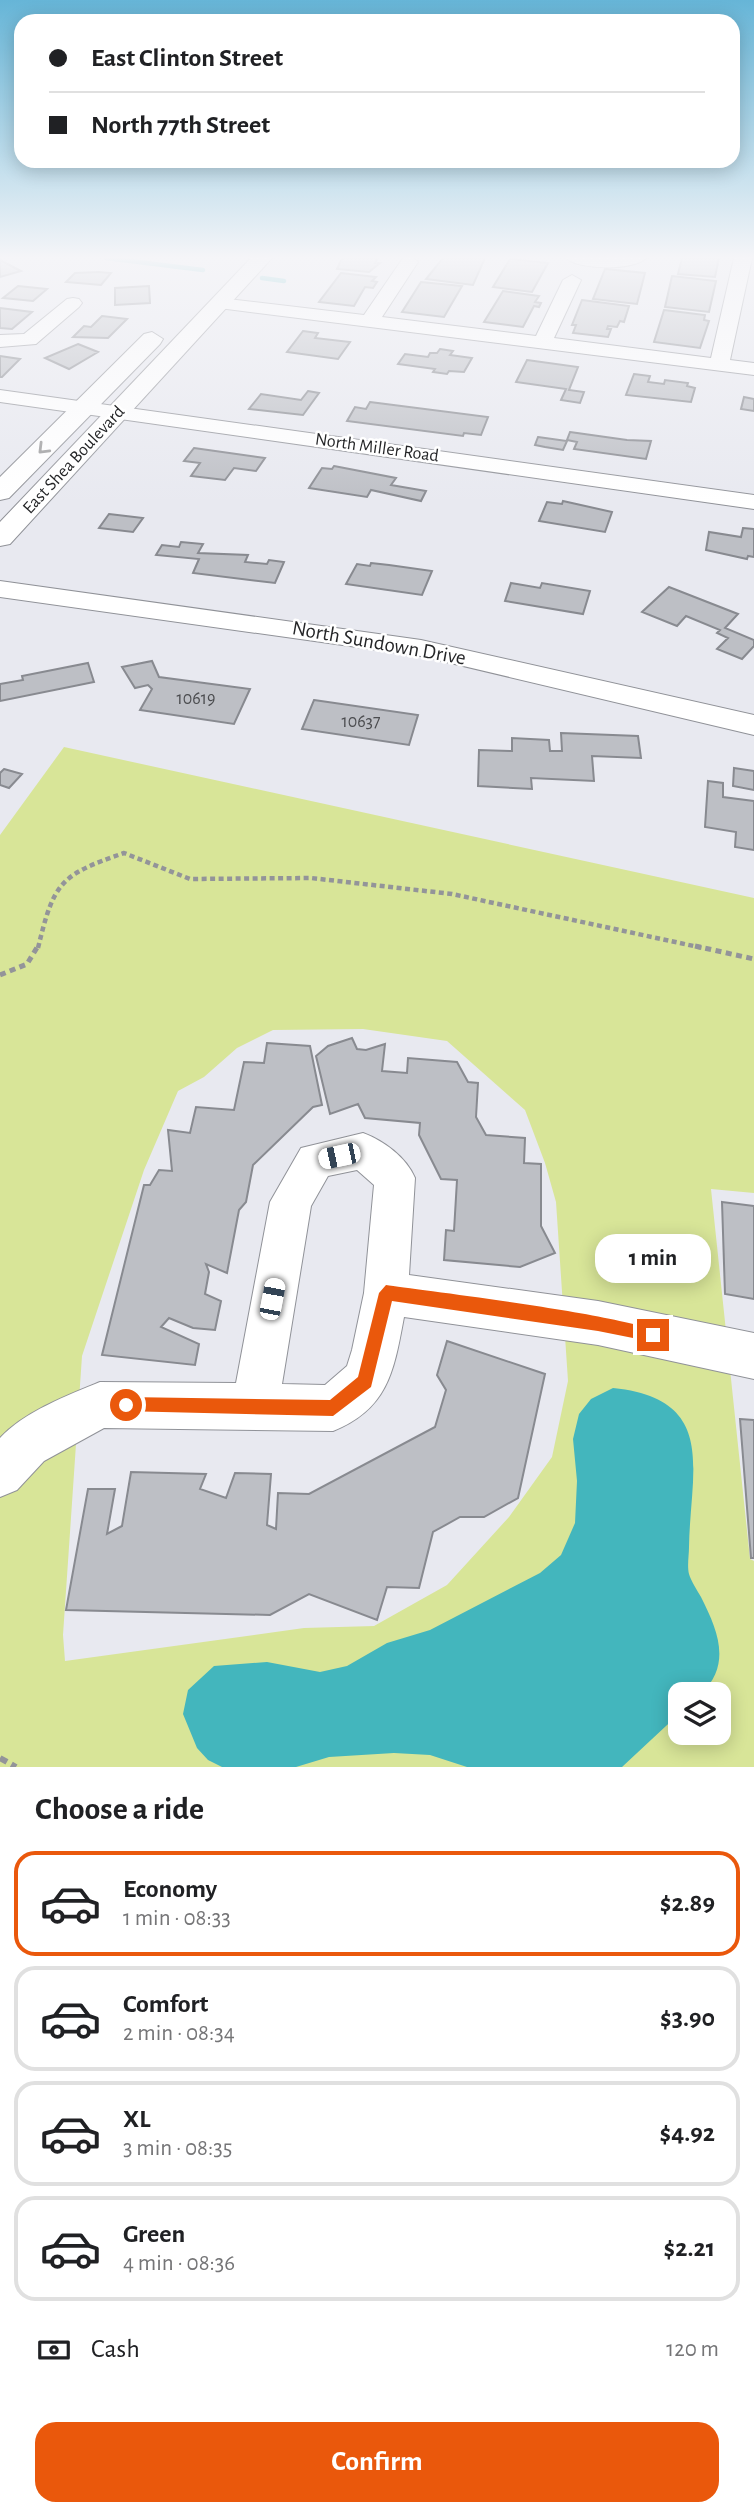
<!DOCTYPE html>
<meta charset="utf-8">
<style>
body{margin:0;font-family:"Alegreya Sans",sans-serif;background:#f6f6f6;color:#202124;height:100vh;display:flex;flex-direction:column;font-size:26px;white-space:nowrap}
*{box-sizing:border-box;margin:0}
p{font-size:23px;color:#757577}
.icon{flex:none;width:38px;height:38px;fill:none;stroke:currentColor;stroke-width:2;stroke-linecap:round;stroke-linejoin:round}
.map{position:relative;height:1767px;overflow:hidden}
.drawer{display:flex;flex-direction:column;background:#fff;flex:1}
.drawer>*{flex:none}
.top-card{position:absolute;left:14px;top:14px;width:726px;height:154px;border-radius:21px;box-shadow:0 4px 18px #0003;display:grid;align-content:center;height:154px;padding:0 35px;background:#fff}
.controls{position:absolute;left:668px;top:1682px;display:grid;gap:14px}
.controls a{display:grid;place-items:center;width:63px;height:63px;border-radius:14px;background:#fff;box-shadow:0 4px 18px #0003;font-size:35px}
.end{position:absolute;width:32px;height:32px;margin:-16px;border:9px solid #ea580c;background:#fff;box-shadow:0 0 0 4px #fff}
.from{border-radius:50%}
.bubble{position:absolute;height:49px;border-radius:21px;background:#fff;box-shadow:0 4px 18px #0003;font-size:23px;font-weight:700;line-height:49px;text-align:center}
.car{position:absolute;width:21px;height:42px;margin:-21px -10px;border-radius:9px;box-shadow:0 0 5px 2px #0007;background:linear-gradient(#fff 24%,#345 0 40%,#fff 0 76%,#345 0 86%,#fff 0)}
.top-card b{display:flex;align-items:center;gap:24px;height:66px;font-size:26px}
.top-card b+b{border-top:2px solid #e0e0e0}
.top-card i{width:18px;height:18px;background:#202124}
ul{padding:0;list-style:none}
li{display:flex;align-items:center;gap:21px;height:105px;margin:0 14px 10px;padding:0 21px;border:4px solid #e0e0e0;border-radius:21px}
li div{flex:1}
li b{display:block;font-size:26px}
li em{font-style:normal;font-weight:700}
li.selected{border-color:#ea580c}
li>.icon{width:63px;height:63px;stroke-width:1.5}
h2{padding:0 35px;font-size:32px;line-height:84px}
.pay{display:flex;align-items:center;gap:18px;height:77px;padding:0 35px;font-size:26px}
.pay p{margin-inline-start:auto}
.cta{display:flex;gap:14px;margin-top:auto;padding:14px 35px}
.cta a{flex:1;height:80px;border-radius:21px;background:#ea580c;color:#fff;font-size:28px;font-weight:700;line-height:80px;text-align:center}
.map>svg:first-child{display:block}
.green{fill:#d8e598;fill-rule:evenodd}
.water{fill:#43b6bd}
.lines{fill:none;stroke-linecap:round;stroke-linejoin:round}
.stream{stroke:#43b6bd;stroke-width:4.5}
.building{fill:#bdbfc5;stroke:#888a90;stroke-width:2}
.minor-casing{stroke:#909298;stroke-width:2}
.major-casing{stroke:#909298;stroke-width:2}
.path-far2{stroke:#939499;stroke-width:4.5;stroke-dasharray:5 3.5;stroke-linecap:butt}
.path-far1{stroke:#939499;stroke-width:5;stroke-dasharray:6 4.5;stroke-linecap:butt}
.path{stroke:#939499;stroke-width:6;stroke-dasharray:8 5;stroke-linecap:butt}
.minor{fill:#fff;fill-rule:evenodd}
.major{fill:#fff;fill-rule:evenodd}
.oneway{stroke:#9d9d9e}
.route{fill:#ea580c}
.labels{text-anchor:middle;dominant-baseline:central;stroke-width:5;stroke-linejoin:round;paint-order:stroke}
.far-street-label{font-size:18px;fill:#252628;stroke:#fff}
.number-label{font-size:18px;fill:#4b4c4f}
.street-label{font-size:21px;fill:#252628;stroke:#fff}
</style>
<div class="map">
<svg width="754" height="1767" viewBox="0 0 754 1767">
<rect width="100%" height="100%" fill="#e8e9f0"/>
<path class="green" d="M 64,747 L 754,898 L 754,1193 L 711,1189 L 750,1559 L 754,1561 L 754,1767 L 0,1767 L 0,835 ZM 363,1029 L 447,1041 L 525,1110 L 545,1163 L 556,1202 L 568,1381 L 552,1457 L 509,1517 L 447,1585 L 374,1626 L 304,1628 L 65,1661 L 63,1635 L 82,1356 L 144,1170 L 178,1091 L 204,1077 L 237,1048 L 273,1030 ZM 681,1694 L 719,1694 L 719,1732 L 681,1732 Z"/>
<path class="water" d="M 613,1388 C 719,1399 690,1471 689,1547 C 689,1555 687,1566 689,1574 C 691,1581 697,1590 701,1597 C 718,1631 732,1664 701,1694 L 681,1694 L 681,1712 L 622,1767 L 467,1767 L 430,1755 L 394,1753 L 329,1757 L 296,1767 L 222,1767 L 208,1760 L 197,1748 L 183,1714 L 188,1690 L 214,1666 L 267,1662 L 320,1672 L 347,1666 L 387,1643 L 430,1630 L 540,1573 L 561,1555 L 575,1523 L 577,1481 L 573,1439 L 579,1414 L 591,1399 Z"/>
<g class="lines">
<path class="stream" d="M 106,258 L 203,270
M 262,278 L 284,281"/>
</g>
<path class="building" d="M 378,258 L 375,263 L 380,263 L 369,272 L 337,269 L 342,258 Z
M 443,258 L 485,258 L 473,285 L 426,279 Z
M 682,258 L 719,258 L 715,277 L 678,274 Z
M 510,259 L 548,263 L 532,292 L 493,287 Z
M 0,260 L 21,271 L 0,277 Z
M 605,269 L 645,273 L 637,304 L 593,299 Z
M 99,272 L 111,273 L 101,285 L 66,282 L 75,273 Z
M 341,273 L 376,277 L 372,281 L 377,282 L 373,288 L 365,287 L 354,306 L 319,302 Z
M 672,276 L 716,281 L 709,312 L 665,307 Z
M 421,282 L 462,286 L 444,317 L 402,312 Z
M 18,286 L 47,289 L 33,301 L 3,298 Z
M 149,286 L 150,303 L 115,305 L 115,288 Z
M 503,291 L 539,296 L 535,302 L 541,303 L 539,307 L 534,306 L 523,327 L 484,322 Z
M 582,300 L 629,306 L 624,322 L 620,321 L 617,327 L 608,326 L 607,329 L 611,329 L 608,337 L 573,333 L 576,325 L 572,325 Z
M 0,308 L 32,312 L 12,329 L 0,328 Z
M 664,310 L 705,315 L 704,320 L 709,321 L 700,348 L 654,342 Z
M 102,316 L 127,319 L 108,338 L 73,337 L 84,326 L 91,327 Z
M 303,331 L 318,333 L 315,338 L 350,342 L 338,359 L 287,352 Z
M 78,344 L 98,352 L 69,369 L 45,358 Z
M 440,349 L 453,351 L 450,355 L 472,358 L 464,372 L 449,371 L 447,374 L 433,372 L 435,369 L 398,364 L 405,354 L 428,357 L 430,353 L 437,353 Z
M 0,356 L 20,359 L 2,377 L 0,377 Z
M 527,360 L 578,367 L 569,390 L 584,392 L 580,403 L 561,400 L 566,389 L 516,382 Z
M 634,374 L 650,376 L 648,382 L 664,384 L 665,380 L 688,383 L 687,386 L 695,388 L 691,402 L 626,395 Z
M 308,391 L 319,393 L 303,415 L 249,409 L 261,394 L 301,400 Z
M 744,397 L 754,399 L 754,411 L 741,409 Z
M 370,402 L 488,417 L 481,435 L 464,433 L 463,436 L 347,421 L 355,407 L 366,409 Z
M 570,432 L 627,440 L 651,441 L 646,459 L 574,449 L 577,442 L 567,440 Z
M 538,437 L 567,441 L 563,450 L 545,447 L 535,445 Z
M 194,448 L 265,458 L 256,471 L 234,468 L 225,480 L 191,476 L 200,463 L 184,461 Z
M 334,466 L 396,478 L 391,485 L 426,491 L 421,501 L 371,490 L 367,497 L 309,488 L 322,468 L 332,469 Z
M 563,501 L 612,512 L 605,532 L 539,521 L 547,502 L 562,504 Z
M 109,514 L 143,518 L 133,532 L 99,528 Z
M 743,528 L 754,529 L 754,557 L 748,556 L 747,559 L 706,550 L 709,532 L 741,537 Z
M 181,542 L 203,544 L 198,553 L 248,555 L 245,562 L 267,564 L 269,560 L 284,562 L 275,583 L 193,573 L 199,559 L 156,555 L 162,545 L 179,547 Z
M 371,563 L 389,565 L 432,571 L 422,595 L 346,584 L 357,564 L 370,566 Z
M 511,583 L 540,588 L 542,583 L 590,591 L 583,614 L 505,601 Z
M 669,587 L 738,614 L 725,628 L 754,640 L 754,646 L 742,659 L 717,649 L 728,638 L 717,633 L 720,630 L 686,616 L 677,626 L 642,612 Z
M 152,661 L 159,677 L 250,689 L 234,724 L 140,710 L 152,689 L 148,685 L 135,688 L 122,667 Z
M 88,663 L 94,682 L 0,701 L 0,684 L 23,680 L 22,676 Z
M 314,700 L 418,715 L 409,745 L 302,729 Z
M 561,733 L 638,736 L 641,758 L 592,756 L 594,781 L 531,778 L 532,789 L 478,786 L 479,750 L 512,751 L 512,738 L 549,740 L 550,751 L 562,751 Z
M 734,768 L 754,771 L 754,790 L 733,786 Z
M 4,769 L 22,774 L 9,788 L 0,785 L 0,773 Z
M 708,781 L 723,783 L 723,797 L 754,801 L 754,850 L 735,847 L 736,832 L 705,827 Z
M 352,1038 L 357,1049 L 366,1050 L 385,1044 L 382,1071 L 407,1073 L 408,1058 L 457,1062 L 468,1082 L 478,1083 L 476,1117 L 486,1135 L 525,1138 L 524,1163 L 541,1164 L 541,1226 L 555,1253 L 520,1267 L 444,1260 L 446,1230 L 454,1231 L 457,1180 L 441,1179 L 419,1135 L 420,1123 L 365,1118 L 358,1104 L 330,1114 L 316,1056 L 328,1046 Z
M 267,1043 L 310,1046 L 322,1105 L 313,1107 L 253,1165 L 246,1202 L 239,1210 L 227,1273 L 206,1264 L 209,1272 L 205,1294 L 221,1301 L 215,1330 L 193,1328 L 169,1318 L 161,1327 L 199,1344 L 195,1365 L 102,1355 L 144,1185 L 150,1185 L 159,1170 L 172,1171 L 168,1130 L 190,1133 L 196,1107 L 234,1110 L 244,1062 L 264,1063 Z
M 722,1202 L 754,1206 L 754,1299 L 725,1294 Z
M 447,1341 L 545,1374 L 518,1498 L 484,1517 L 460,1517 L 433,1532 L 419,1588 L 387,1587 L 377,1620 L 309,1594 L 270,1615 L 66,1610 L 88,1489 L 115,1489 L 107,1534 L 122,1526 L 131,1472 L 206,1474 L 200,1489 L 226,1498 L 235,1473 L 271,1474 L 267,1525 L 276,1529 L 278,1493 L 309,1494 L 435,1427 L 446,1390 L 437,1375 Z
M 740,1419 L 754,1420 L 754,1558 L 751,1558 Z"/>
<g class="lines">
<defs>
<path id="minor" d="M 403,258 L 414,258 L 418,262 L 382,317 L 536,336 L 563,280 L 572,275 L 581,280 L 554,338 L 711,358 L 734,258 L 752,258 L 730,360 L 754,363 L 754,375 L 219,308 L 210,303 L 219,298 L 364,315 Z
M 566,258 L 646,258 C 634,271 578,270 566,258 Z
M 73,298 L 79,299 L 82,303 L 79,307 L 36,344 L 0,347 L 0,335 L 24,334 L 67,299 Z
M 0,390 L 754,495 L 754,509 L 0,402 Z
M 0,581 L 421,640 L 754,715 L 754,735 L 421,656 L 0,597 Z
M 363,1133 C 384,1141 406,1157 415,1178 L 409,1275 L 598,1301 L 754,1333 L 754,1379 L 598,1345 L 404,1317 C 394,1371 388,1409 333,1431 L 104,1428 L 44,1461 L 17,1490 L 0,1497 L 0,1438 C 24,1412 68,1395 100,1382 L 236,1383 L 270,1202 L 301,1148 ZM 357,1170 L 374,1185 L 364,1293 L 352,1350 L 347,1366 L 325,1385 L 282,1384 L 311,1206 L 328,1176 Z"/>
<path id="major" d="M 251,258 L 272,258 L 10,544 L 0,546 L 0,522 Z
M 152,332 L 163,339 L 160,344 L 9,498 L 0,500 L 0,477 L 144,334 Z"/>
</defs>
<use href="#minor" class="minor-casing"/>
<use href="#major" class="major-casing"/>
<path class="path-far2" d="M 38,948 C 54,882 60,875 124,853 L 190,879 L 311,878 L 452,894 L 703,948"/>
<path class="path-far1" d="M 695,946 L 754,959
M 0,975 L 27,964 L 38,946"/>
<path class="path" d="M 0,1758 L 16,1767"/>
<use href="#minor" class="minor"/>
<use href="#major" class="major"/>
</g>
<defs><path id="oneway-chevron" d="M-2-3.5L2.5 0L-2 3.5" fill="none" stroke-width="1.6" stroke-linecap="round" stroke-linejoin="round" transform="scale(1.75)"/></defs>
<use class="oneway" href="#oneway-chevron" transform="translate(43 449) rotate(135)"/>
<linearGradient id="sky" x2="0" y2="1"><stop stop-color="#66b5d7"/><stop offset="0.51" stop-color="#f5f5f8"/><stop offset="1" stop-color="#f5f5f8" stop-opacity="0"/></linearGradient>
<rect width="754" height="505" fill="url(#sky)"/>
<path class="route" d="M 386,1285 C 420,1290 653,1318 660,1335 L 653,1342 L 598,1331 L 392,1301 L 371,1387 L 333,1416 L 121,1411 L 121,1399 L 126,1397 L 330,1400 L 358,1377 L 379,1293 Z"/>
<g class="labels">
<g class="far-street-label">
<text transform="translate(377 448) rotate(8)">North Miller Road</text>
<text transform="translate(74 460) rotate(-47)">East Shea Boulevard</text>
</g>
<g class="number-label">
<text x="196" y="699">10619</text>
<text x="361" y="722">10637</text>
</g>
<g class="street-label">
<text transform="translate(379 643) rotate(10)">North Sundown Drive</text>
</g>
</g>
</svg>
<div class="controls">
<a><svg class="icon" aria-label="layers" viewBox="0 0 24 24"><path d="M12 4l9 5-9 5-9-5zM3 14l9 5 9-5"/></svg></a>
</div>
<i class="end from" style="left:126px;top:1405px"></i>
<i class="end" style="left:653px;top:1335px"></i>
<div class="bubble" style="left:595px;top:1234px;width:116px">1 min</div>
<i class="car" style="left:339px;top:1156px;rotate:258deg"></i>
<i class="car" style="left:272px;top:1299px;rotate:11deg"></i>
<div class="top-card">
<b><i class="from"></i>East Clinton Street</b>
<b><i></i>North 77th Street</b>
</div>
</div>
<section class="drawer">
<h2>Choose a ride</h2>
<ul>
<li class="selected"><svg class="icon" aria-label="car" viewBox="0 0 24 24"><path d="M5 17H2v-5l4-1 3-4h7l3 4 3 1v5h-3M9 17h6M6 11h13"/><circle cx="7" cy="17" r="2"/><circle cx="17" cy="17" r="2"/></svg><div><b>Economy</b><p>1 min · 08:33</p></div><em>$2.89</em></li>
<li><svg class="icon" aria-label="car" viewBox="0 0 24 24"><path d="M5 17H2v-5l4-1 3-4h7l3 4 3 1v5h-3M9 17h6M6 11h13"/><circle cx="7" cy="17" r="2"/><circle cx="17" cy="17" r="2"/></svg><div><b>Comfort</b><p>2 min · 08:34</p></div><em>$3.90</em></li>
<li><svg class="icon" aria-label="car" viewBox="0 0 24 24"><path d="M5 17H2v-5l4-1 3-4h7l3 4 3 1v5h-3M9 17h6M6 11h13"/><circle cx="7" cy="17" r="2"/><circle cx="17" cy="17" r="2"/></svg><div><b>XL</b><p>3 min · 08:35</p></div><em>$4.92</em></li>
<li><svg class="icon" aria-label="car" viewBox="0 0 24 24"><path d="M5 17H2v-5l4-1 3-4h7l3 4 3 1v5h-3M9 17h6M6 11h13"/><circle cx="7" cy="17" r="2"/><circle cx="17" cy="17" r="2"/></svg><div><b>Green</b><p>4 min · 08:36</p></div><em>$2.21</em></li>
</ul>
<div class="pay"><svg class="icon" aria-label="cash" viewBox="0 0 24 24"><path d="M3 7h18v10H3z"/><circle cx="12" cy="12" r="2"/></svg>Cash<p>120 m</p></div>
<div class="cta"><a>Confirm</a></div>
</section>
